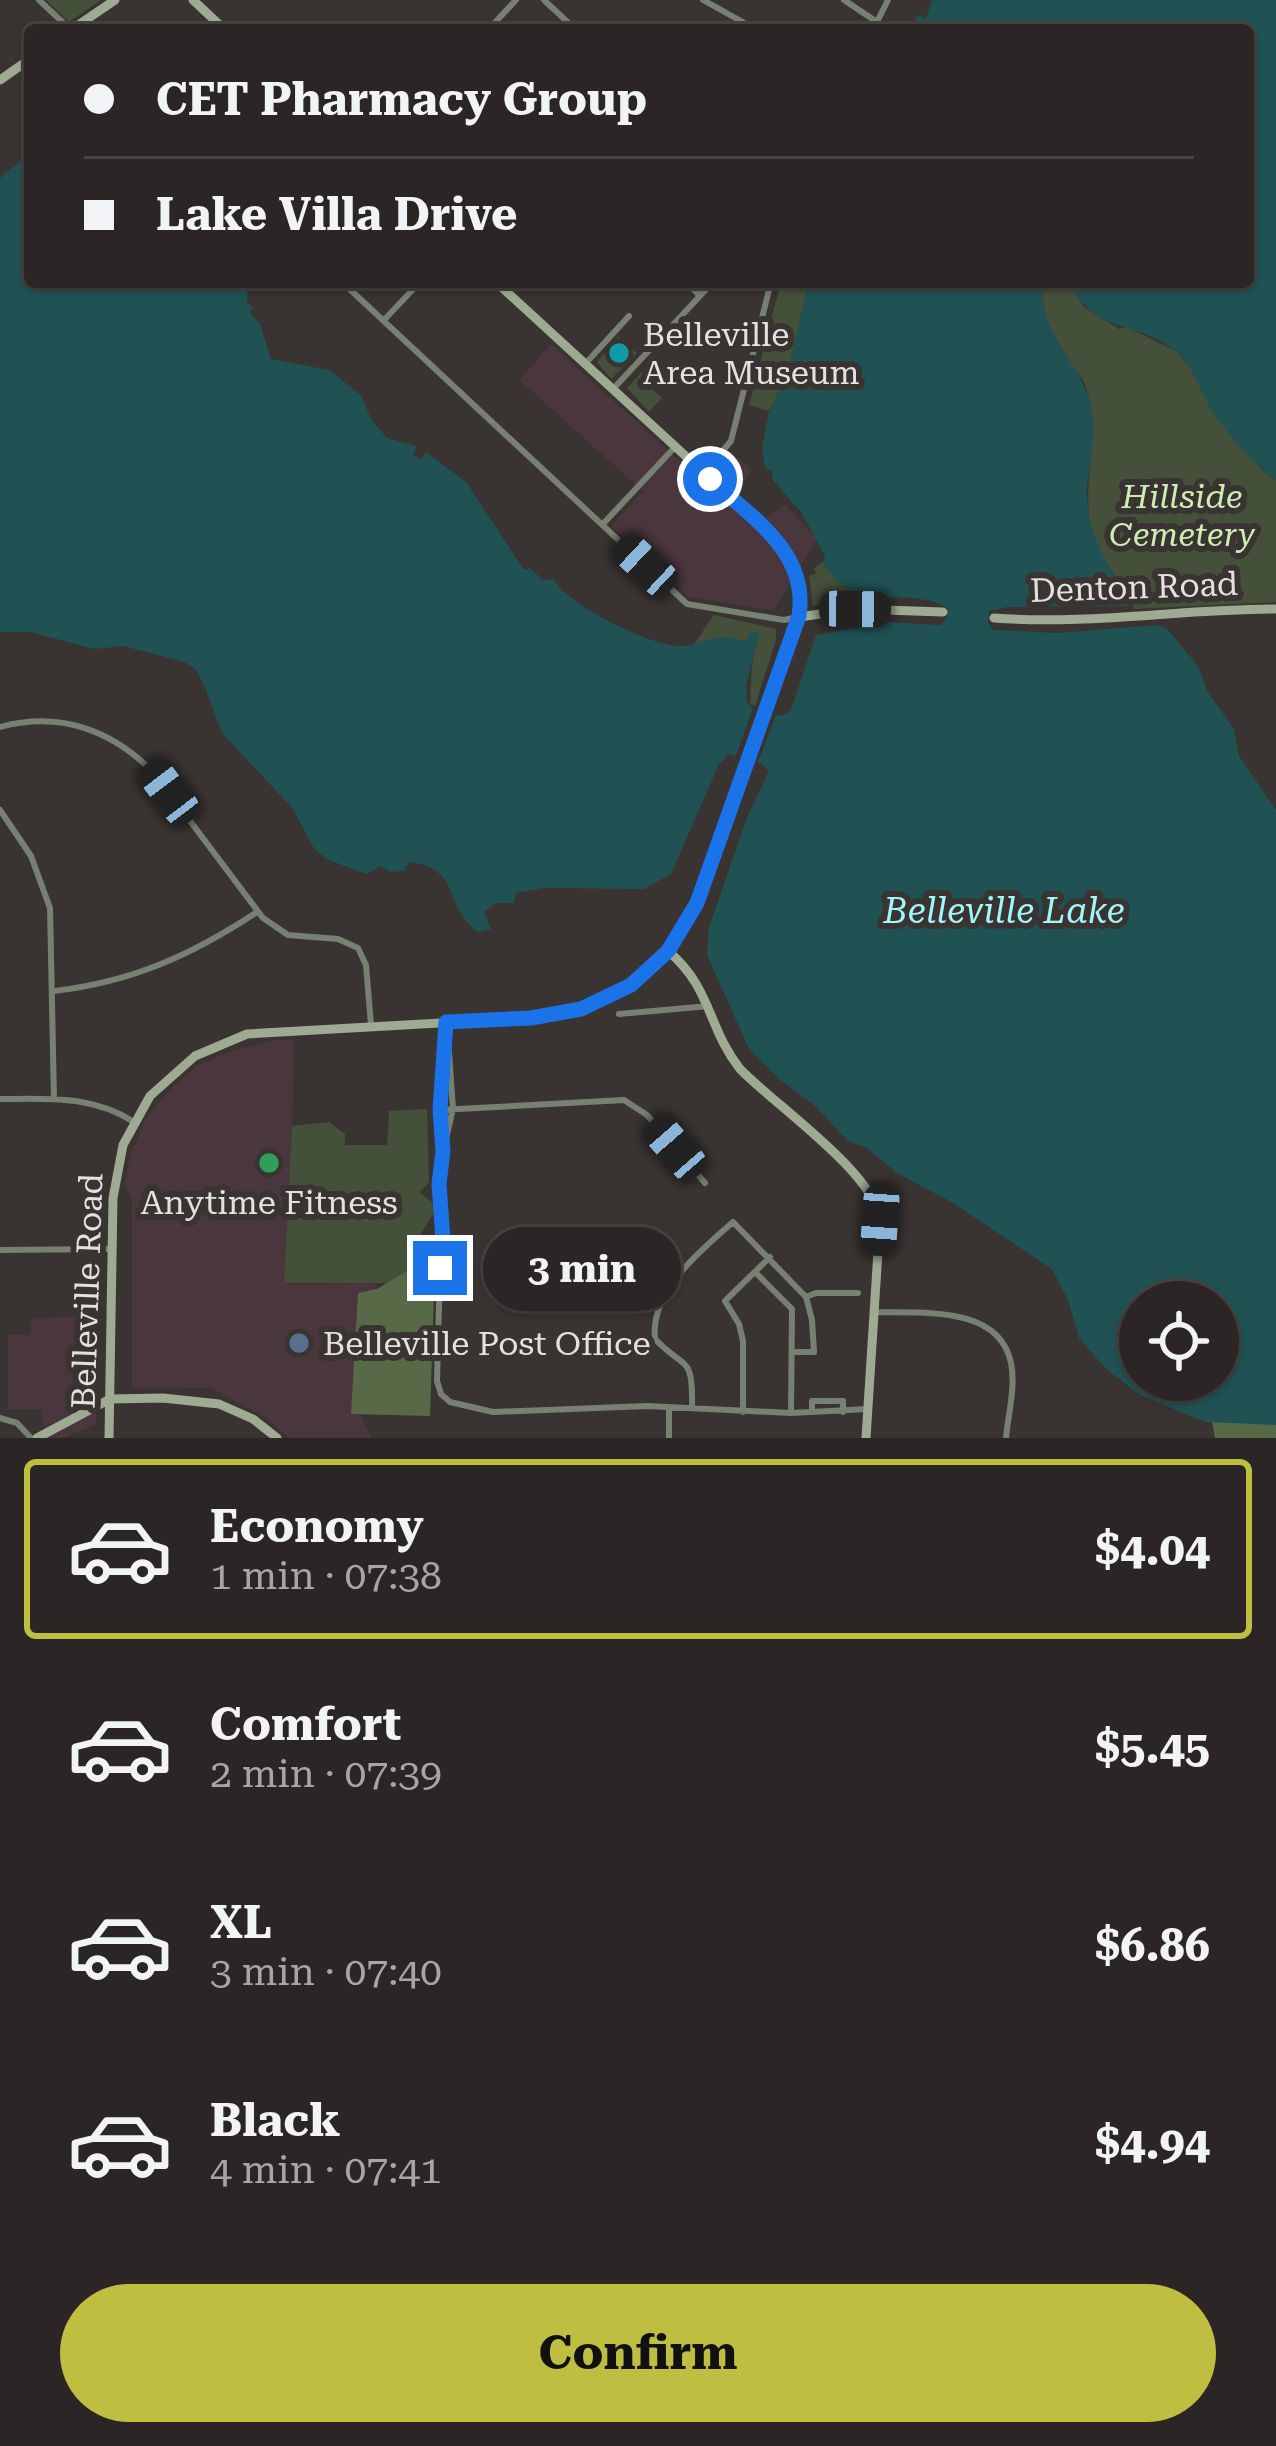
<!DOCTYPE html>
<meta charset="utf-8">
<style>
body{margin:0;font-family:"Roboto Serif",serif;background:#332e2d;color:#f1f3f6;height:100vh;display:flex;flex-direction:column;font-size:45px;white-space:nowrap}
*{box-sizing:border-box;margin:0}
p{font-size:39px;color:#a6a5a7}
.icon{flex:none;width:66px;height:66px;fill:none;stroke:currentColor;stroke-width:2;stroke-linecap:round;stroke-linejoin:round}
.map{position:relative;height:1438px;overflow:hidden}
.sheet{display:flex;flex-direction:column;background:#2b2625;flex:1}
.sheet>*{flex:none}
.banner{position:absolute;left:24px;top:24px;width:1230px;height:264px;border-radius:12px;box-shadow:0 3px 9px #0004,0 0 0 3px #474342;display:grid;align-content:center;height:264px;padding:0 60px;background:#2b2625}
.tools{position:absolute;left:1119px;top:1281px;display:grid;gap:24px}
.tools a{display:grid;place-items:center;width:120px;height:120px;border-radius:50%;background:#2b2625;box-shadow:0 3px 9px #0004,0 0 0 3px #474342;font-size:60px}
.end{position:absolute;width:54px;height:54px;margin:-27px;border:15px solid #1a73e8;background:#fff;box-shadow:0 0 0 6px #fff}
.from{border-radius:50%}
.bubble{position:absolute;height:84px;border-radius:42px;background:#2b2625;box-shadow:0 3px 9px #0004,0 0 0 3px #474342;font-size:39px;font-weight:700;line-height:84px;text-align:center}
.car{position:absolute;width:36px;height:72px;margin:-36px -18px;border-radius:15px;box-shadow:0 0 9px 3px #0007;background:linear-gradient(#222 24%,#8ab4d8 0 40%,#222 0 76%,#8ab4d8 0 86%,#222 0)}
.banner b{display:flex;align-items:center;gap:42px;height:114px;font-size:45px}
.banner b+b{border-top:3px solid #474342}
.banner i{width:30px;height:30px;background:#f1f3f6}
ul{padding:21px 0 0;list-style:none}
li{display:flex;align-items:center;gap:36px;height:180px;margin:0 24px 18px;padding:0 36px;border:6px solid transparent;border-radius:12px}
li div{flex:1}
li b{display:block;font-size:45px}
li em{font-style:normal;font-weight:700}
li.active{border-color:#bfbe41}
li>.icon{width:108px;height:108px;stroke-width:1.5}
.cta{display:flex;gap:24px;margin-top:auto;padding:24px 60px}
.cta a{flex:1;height:138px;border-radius:72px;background:#bfbe41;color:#111;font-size:48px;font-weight:700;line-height:138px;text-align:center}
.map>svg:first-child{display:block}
.commercial{fill:#4a363d}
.green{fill:#45503b}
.forest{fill:#586948}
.water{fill:#205254;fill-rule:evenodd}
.pier{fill:#393331}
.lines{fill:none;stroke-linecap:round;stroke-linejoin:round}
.street{stroke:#788071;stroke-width:6}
.secondary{stroke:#9eaa92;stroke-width:9}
.route{stroke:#1a73e8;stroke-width:15}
.culture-dot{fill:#0f9aa8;stroke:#393331;stroke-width:4.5}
.leisure-dot{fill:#2e9e5b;stroke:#393331;stroke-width:4.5}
.service-dot{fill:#5c6f8a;stroke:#393331;stroke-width:4.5}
.labels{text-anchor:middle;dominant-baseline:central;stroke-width:12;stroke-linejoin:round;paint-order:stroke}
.poi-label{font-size:33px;fill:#e5e1e0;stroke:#393331;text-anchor:start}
.park-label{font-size:33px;font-style:italic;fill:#ceedb3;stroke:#393331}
.street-label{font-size:33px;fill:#e5e1e0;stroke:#393331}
.water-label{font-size:36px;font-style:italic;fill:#a0f6f9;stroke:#393331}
</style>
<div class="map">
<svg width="1276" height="1438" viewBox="0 0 1276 1438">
<rect width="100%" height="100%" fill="#393331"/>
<path class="commercial" d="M 551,344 L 702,481 L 731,452 L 752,470 L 736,491 L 765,519 L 784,504 L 817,538 L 774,611 L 689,597 L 611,526 L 643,491 L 519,380 Z
M 275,1040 L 294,1040 L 289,1284 L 376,1283 L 356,1373 L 357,1407 L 372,1438 L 289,1438 L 266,1418 L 211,1388 L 132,1389 L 132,1198 L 124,1183 L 131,1153 L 146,1118 L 173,1086 L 198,1065 L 235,1050 Z
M 101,1316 L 96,1425 L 62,1438 L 47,1438 L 40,1409 L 8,1409 L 8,1335 L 30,1335 L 31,1318 Z"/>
<path class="green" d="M 46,0 L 101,0 L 69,22 Z
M 781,282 L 809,282 L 787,376 L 769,411 L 749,405 Z
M 1043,282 L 1068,282 L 1084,307 L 1119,329 L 1127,327 L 1176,351 L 1192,370 L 1212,410 L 1261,469 L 1276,480 L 1276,602 L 1134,609 C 1133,599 1100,559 1094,538 C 1077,487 1105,433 1084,382 C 1082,378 1075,371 1072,367 C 1054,344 1039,311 1043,282 Z
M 618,337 L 637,353 L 611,379 L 597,362 Z
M 654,359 L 664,369 L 661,372 L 653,365 L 641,379 L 662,398 L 649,412 L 627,388 Z
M 823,562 L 843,586 L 875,597 L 877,602 L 813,606 L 809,576 L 816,573 L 814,568 Z
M 714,615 L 776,629 L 776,640 L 755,706 L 750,704 L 752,664 L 759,633 L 746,642 L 694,644 Z
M 427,1109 L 429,1183 L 419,1192 L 432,1202 L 434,1213 L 418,1238 L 423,1261 L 387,1283 L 284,1283 L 292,1126 L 329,1122 L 345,1134 L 345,1145 L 387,1145 L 389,1111 Z"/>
<path class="forest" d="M 423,1261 L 435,1262 L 430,1416 L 351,1414 L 358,1293 L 377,1289 Z
M 1205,1384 L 1276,1384 L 1276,1438 L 1215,1438 Z"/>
<path class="water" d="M 932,0 L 1276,0 L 1276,480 C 1252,462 1229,437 1213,412 C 1199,391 1194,365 1173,349 C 1132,319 1097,336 1068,282 L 1248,282 L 1248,30 L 920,30 L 921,26 L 914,22 L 918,15 L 926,18 Z
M 30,153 L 30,282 L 248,282 L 247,302 L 253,308 L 250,313 L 260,324 L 271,359 L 329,370 L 361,395 L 371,419 L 387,438 L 417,446 L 413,455 L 421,459 L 426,452 L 466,482 L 524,570 L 530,568 L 543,580 L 554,579 C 563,603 656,649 683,646 C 712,643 715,630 746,642 L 751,632 L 759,633 L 746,686 L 747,702 L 753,709 L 782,716 L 791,710 L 816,635 L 887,622 L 940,625 L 946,619 L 948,609 C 916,584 852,617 823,562 L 825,556 L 801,512 L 772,479 L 773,471 L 765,468 L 762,448 L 769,412 L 787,375 L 809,282 L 1043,282 C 1036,329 1077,359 1090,401 C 1100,433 1087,462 1087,494 C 1087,538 1112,568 1129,606 L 1007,607 L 989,611 L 988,623 L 993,630 L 1058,633 L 1158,625 L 1167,629 L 1199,667 L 1207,691 L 1234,729 L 1239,756 L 1276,810 L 1276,1425 L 1205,1422 L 1140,1395 L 1106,1369 L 1079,1338 L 1068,1300 L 1052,1269 L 953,1203 L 897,1173 L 867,1148 L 848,1141 L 814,1105 L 779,1079 L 749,1049 L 707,955 L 709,927 L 748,815 L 769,771 L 762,764 L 729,754 L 719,764 L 671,874 L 644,889 L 543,888 L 516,893 L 514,903 L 495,903 L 484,912 L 491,929 L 478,932 C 442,905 462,868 409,862 L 404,871 L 390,872 L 381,866 L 367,874 L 326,859 L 313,847 L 293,809 L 222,733 L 204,685 L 196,670 L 185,662 L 123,646 L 95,649 L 30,632 L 0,632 L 0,178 ZM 1140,1302 L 1218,1302 L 1218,1380 L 1140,1380 Z"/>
<path class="pier" d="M 754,705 L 777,712 L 757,765 L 735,758 Z"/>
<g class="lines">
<path class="street" d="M 39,0 L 71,30
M 544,0 L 576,30
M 703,0 L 757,30
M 844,0 L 877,22
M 488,30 L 516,0
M 873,30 L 888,0
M 342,282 L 687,604 L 784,620 L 798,617
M 686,282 L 700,296
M 384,320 L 420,282
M 585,364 L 629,316
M 613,389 L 713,282
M 704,473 L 731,441 L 771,282
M 602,525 L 675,447
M 0,727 C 60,711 112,730 154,773 L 263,918 L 288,935 L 338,939 L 358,948 L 366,965 L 371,1025
M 0,810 L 31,856 L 50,908 L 54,1099
M 54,991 C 132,982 192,955 257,912
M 619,1014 L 709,1006
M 447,1024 L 453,1109 L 443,1151 C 439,1120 436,1080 447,1050
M 0,1099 C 48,1099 92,1095 134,1122
M 440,1110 L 624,1100 L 647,1115 L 705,1183
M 443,1151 C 438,1190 450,1233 440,1268 L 437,1381 L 441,1394 L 450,1402 L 493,1412 L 647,1406 L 791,1413 L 868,1409
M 0,1250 L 110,1249
M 755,1272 L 792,1309 L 791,1413
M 806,1297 L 816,1293 L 858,1293
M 874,1312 C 919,1314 999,1304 1011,1363 C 1016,1387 1008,1414 1006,1438
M 669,1407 L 669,1438
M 692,1407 C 693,1353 685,1371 655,1339 C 650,1291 700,1251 733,1222 L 806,1297 L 812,1320 L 814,1352 L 794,1352
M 812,1411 L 812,1401 L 843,1401 L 843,1412
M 743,1412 L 743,1341 L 739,1324 L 725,1301 L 770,1257
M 0,1418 L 17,1423 L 31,1438"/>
<path class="secondary" d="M 193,0 L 225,30
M 71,30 L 115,0
M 0,80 L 30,59
M 799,617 L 855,609 L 943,612
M 994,618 C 1088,625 1182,609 1276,609
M 668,951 C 712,988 707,1027 740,1069 C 775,1105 875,1173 880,1220 L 866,1438
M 37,1438 L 110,1399 L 163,1398 L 219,1404 L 253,1419 L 277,1438
M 109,1438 L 113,1198 L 123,1145 L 150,1096 L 195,1056 L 247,1034 L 547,1017 L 600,1002 L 631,985 L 668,951 L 697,903 L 799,617 C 803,586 796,562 776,539 L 496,282"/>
</g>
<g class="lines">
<path class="route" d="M 440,1268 L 444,1253 L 439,1184 L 443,1151 L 440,1110 L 446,1022 L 531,1018 L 581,1009 L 631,985 L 668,951 L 697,903 L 799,616 C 809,552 752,518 710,479"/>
</g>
<circle class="culture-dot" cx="619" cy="353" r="12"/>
<circle class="leisure-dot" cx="269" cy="1163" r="12"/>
<circle class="service-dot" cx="299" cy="1343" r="12"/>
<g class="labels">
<g class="poi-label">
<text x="643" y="334">Belleville<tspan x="643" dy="38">Area Museum</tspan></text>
<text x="269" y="1202" text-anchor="middle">Anytime Fitness</text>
<text x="323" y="1343">Belleville Post Office</text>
</g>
<g class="park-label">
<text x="1182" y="496">Hillside<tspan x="1182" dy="38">Cemetery</tspan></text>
</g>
<g class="street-label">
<text transform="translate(1134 587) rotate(-2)">Denton Road</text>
<text transform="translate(87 1291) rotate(-88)">Belleville Road</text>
</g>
<g class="water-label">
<text x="1004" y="911">Belleville Lake</text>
</g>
</g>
</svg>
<div class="tools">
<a><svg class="icon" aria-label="locate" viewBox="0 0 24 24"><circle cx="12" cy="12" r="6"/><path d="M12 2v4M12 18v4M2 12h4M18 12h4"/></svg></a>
</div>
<i class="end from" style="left:710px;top:479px"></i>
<i class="end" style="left:440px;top:1268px"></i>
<div class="bubble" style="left:483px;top:1227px;width:198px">3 min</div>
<i class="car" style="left:645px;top:565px;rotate:313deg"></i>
<i class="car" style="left:855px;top:609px;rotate:91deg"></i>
<i class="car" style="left:169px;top:792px;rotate:323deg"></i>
<i class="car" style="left:675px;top:1148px;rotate:319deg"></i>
<i class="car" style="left:880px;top:1220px;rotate:184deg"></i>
<div class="banner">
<b><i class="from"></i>CET Pharmacy Group</b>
<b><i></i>Lake Villa Drive</b>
</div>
</div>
<section class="sheet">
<ul>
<li class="active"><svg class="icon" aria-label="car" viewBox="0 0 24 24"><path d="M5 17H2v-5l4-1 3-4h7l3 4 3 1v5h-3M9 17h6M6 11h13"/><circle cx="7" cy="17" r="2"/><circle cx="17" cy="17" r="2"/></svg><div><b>Economy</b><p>1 min · 07:38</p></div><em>$4.04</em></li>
<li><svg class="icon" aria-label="car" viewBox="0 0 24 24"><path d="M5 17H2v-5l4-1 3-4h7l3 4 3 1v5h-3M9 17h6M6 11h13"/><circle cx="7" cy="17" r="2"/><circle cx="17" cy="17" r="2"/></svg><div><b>Comfort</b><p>2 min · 07:39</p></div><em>$5.45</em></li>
<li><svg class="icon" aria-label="car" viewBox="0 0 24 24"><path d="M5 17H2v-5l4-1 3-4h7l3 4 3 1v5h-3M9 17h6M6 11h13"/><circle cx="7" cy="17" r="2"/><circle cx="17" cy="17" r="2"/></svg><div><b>XL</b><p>3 min · 07:40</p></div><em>$6.86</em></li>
<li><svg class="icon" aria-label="car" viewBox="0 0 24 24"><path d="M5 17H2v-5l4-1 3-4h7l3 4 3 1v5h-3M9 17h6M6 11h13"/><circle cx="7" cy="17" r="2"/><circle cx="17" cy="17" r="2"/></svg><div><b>Black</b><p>4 min · 07:41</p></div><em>$4.94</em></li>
</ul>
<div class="cta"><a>Confirm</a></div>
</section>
